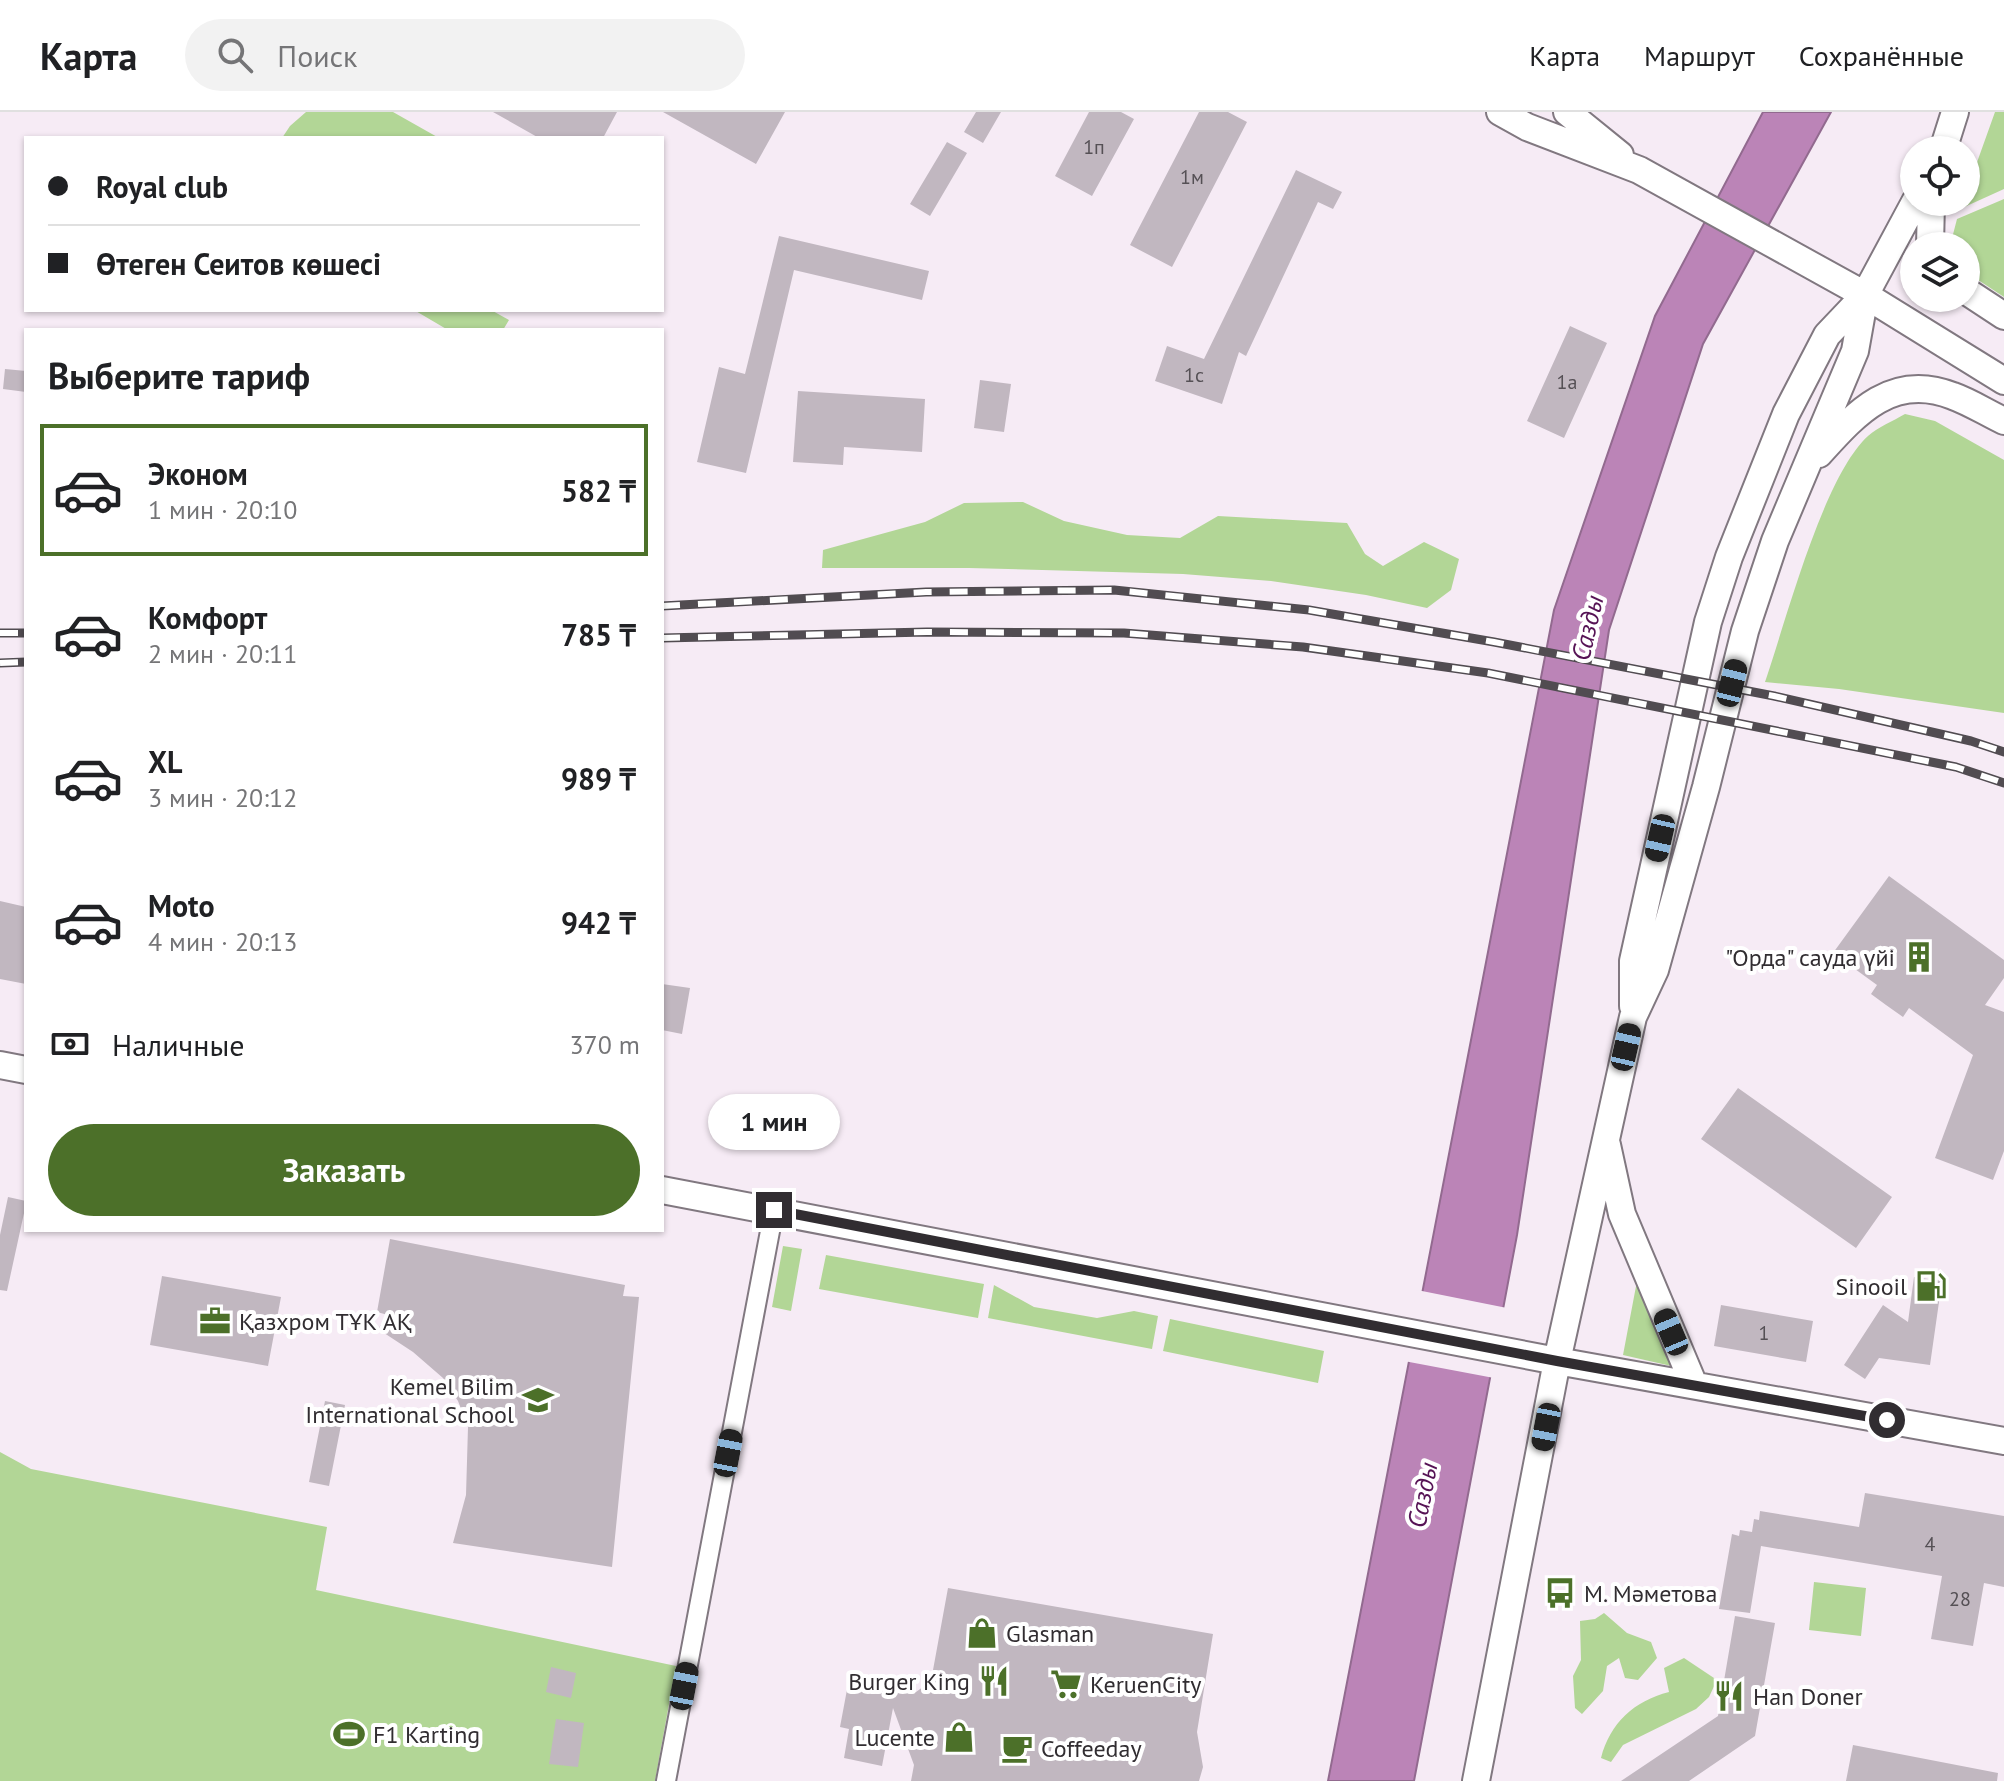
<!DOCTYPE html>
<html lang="ru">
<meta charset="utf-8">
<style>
body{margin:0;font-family:"PT Sans",sans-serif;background:#f2f2f2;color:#202124;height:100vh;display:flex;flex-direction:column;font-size:30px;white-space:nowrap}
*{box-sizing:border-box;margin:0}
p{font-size:26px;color:#757577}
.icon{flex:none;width:44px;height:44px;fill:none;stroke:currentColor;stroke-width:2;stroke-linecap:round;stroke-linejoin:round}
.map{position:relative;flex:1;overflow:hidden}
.drawer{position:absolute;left:24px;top:216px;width:640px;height:904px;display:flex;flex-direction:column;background:#fff;border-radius:0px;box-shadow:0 2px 6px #0004}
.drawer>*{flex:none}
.hud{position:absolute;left:24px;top:24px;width:640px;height:176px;border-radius:0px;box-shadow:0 2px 6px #0004;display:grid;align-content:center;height:176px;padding:0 24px;background:#fff}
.tools{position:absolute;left:1900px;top:24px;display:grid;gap:16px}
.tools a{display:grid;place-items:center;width:80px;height:80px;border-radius:50%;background:#fff;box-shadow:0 2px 6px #0004;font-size:40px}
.end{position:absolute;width:36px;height:36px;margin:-18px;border:10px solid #312d31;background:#fff;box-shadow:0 0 0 4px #fff}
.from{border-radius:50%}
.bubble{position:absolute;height:56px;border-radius:28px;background:#fff;box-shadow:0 2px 6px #0004;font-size:26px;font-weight:700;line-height:56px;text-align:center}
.car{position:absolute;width:24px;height:48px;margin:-24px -12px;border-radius:10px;box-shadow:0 0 6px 2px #0007;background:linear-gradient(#222 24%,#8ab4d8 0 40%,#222 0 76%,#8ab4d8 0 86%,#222 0)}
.hud b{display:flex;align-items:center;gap:28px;height:76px;font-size:30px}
.hud b+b{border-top:2px solid #e0e0e0}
.hud i{width:20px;height:20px;background:#202124}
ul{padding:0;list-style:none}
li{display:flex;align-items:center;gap:24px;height:132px;margin:0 16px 12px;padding:0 8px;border:4px solid transparent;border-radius:0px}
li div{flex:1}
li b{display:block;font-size:30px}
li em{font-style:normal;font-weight:700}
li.active{border-color:#4c7029}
li>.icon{width:72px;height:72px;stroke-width:1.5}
h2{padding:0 24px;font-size:36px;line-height:96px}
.pay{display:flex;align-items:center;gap:20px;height:88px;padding:0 24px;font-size:30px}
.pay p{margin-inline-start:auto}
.action{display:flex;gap:16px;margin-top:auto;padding:16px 24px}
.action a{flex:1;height:92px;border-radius:48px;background:#4c7029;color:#fff;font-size:32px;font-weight:700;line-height:92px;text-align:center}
header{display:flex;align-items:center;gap:48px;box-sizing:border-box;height:112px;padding:0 40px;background:#fff;border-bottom:2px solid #e0e0e0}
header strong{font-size:38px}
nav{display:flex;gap:44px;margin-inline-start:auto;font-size:28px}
.search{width:560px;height:72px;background:#f2f2f2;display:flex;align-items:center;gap:20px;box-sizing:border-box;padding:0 28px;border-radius:44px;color:#757577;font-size:30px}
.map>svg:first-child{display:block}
.green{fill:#b2d696}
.water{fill:#bb84b7;stroke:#926a8f;stroke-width:2}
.pier{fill:#f6ebf5}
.building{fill:#c1b7c0}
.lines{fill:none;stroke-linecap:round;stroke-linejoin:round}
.street-casing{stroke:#817880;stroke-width:22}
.secondary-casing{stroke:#817880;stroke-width:30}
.street{stroke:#fff;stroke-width:18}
.secondary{stroke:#fff;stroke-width:26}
.rail-casing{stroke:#514c51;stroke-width:9}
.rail{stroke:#fff;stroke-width:6;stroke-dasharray:18;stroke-linecap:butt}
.route{stroke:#312d31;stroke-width:10}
.labels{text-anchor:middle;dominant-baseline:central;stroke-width:8;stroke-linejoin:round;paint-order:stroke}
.number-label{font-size:20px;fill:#555055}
.poi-label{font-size:24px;fill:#312d31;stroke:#fff;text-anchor:start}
.water-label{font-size:26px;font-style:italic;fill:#561355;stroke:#fff}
</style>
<header>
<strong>Карта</strong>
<div class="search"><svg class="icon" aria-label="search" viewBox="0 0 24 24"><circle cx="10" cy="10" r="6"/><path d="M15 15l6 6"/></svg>Поиск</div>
<nav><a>Карта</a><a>Маршрут</a><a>Сохранённые</a></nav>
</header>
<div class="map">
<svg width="2004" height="1669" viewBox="0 0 2004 1669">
<rect width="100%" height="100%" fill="#f6ebf5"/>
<path class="green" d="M 306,0 L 393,0 L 439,26 L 282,26 L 290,14 Z
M 1995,0 L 2004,0 L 2004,77 L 1960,97 L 1963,90 L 1966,90 L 1966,81 Z
M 2004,87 L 2004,185 L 1966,160 L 1966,134 L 1950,134 L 1957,107 Z
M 414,198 L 491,198 L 509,208 L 503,218 L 448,218 Z
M 1905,302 L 1935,309 L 2004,348 L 2004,601 L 1839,577 L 1765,570 C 1786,509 1823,365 1868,324 C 1878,315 1893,309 1905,302 Z
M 1023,390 L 1064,409 L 1127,423 L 1180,426 L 1218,404 L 1347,411 L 1365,442 L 1383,454 L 1424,430 L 1459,447 L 1451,478 L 1427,496 L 1366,483 L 1271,469 L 1183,462 L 969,456 L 822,456 L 823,438 L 925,410 L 964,391 Z
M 783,1134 L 802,1137 L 791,1199 L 772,1195 Z
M 826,1143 L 984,1172 L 978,1206 L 819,1177 Z
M 1637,1169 L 1680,1256 L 1623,1243 Z
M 994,1173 L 1034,1195 L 1097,1206 L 1134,1199 L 1158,1204 L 1152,1237 L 988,1206 Z
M 1170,1207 L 1324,1239 L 1318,1271 L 1163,1239 Z
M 0,1340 L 31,1357 L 327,1415 L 316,1478 L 676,1554 L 655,1669 L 0,1669 Z
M 1814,1470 L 1866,1476 L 1861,1524 L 1809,1518 Z
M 1604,1501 L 1627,1521 L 1651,1530 L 1657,1546 L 1638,1568 L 1625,1566 L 1619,1546 L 1607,1554 L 1603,1579 L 1582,1602 L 1575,1596 L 1573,1564 L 1581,1548 L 1580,1509 L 1595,1507 Z
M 1684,1546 L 1717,1568 L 1709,1585 L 1696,1597 L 1623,1633 L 1611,1650 L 1601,1646 C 1610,1611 1634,1589 1669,1580 L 1664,1556 Z"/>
<path class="water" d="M 1763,0 L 1831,0 L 1703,232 L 1609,518 L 1517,1123 L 1414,1669 L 1328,1669 L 1554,498 L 1655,204 Z"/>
<path class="pier" d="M 1417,1178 L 1507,1196 L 1494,1266 L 1404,1249 Z"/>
<path class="building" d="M 493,0 L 617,0 L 603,26 L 539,26 Z
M 663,0 L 785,0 L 756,52 Z
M 976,0 L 1001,0 L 983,31 L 964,20 Z
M 1089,0 L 1121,0 L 1134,7 L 1092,84 L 1055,64 Z
M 1199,0 L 1228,0 L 1247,10 L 1172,155 L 1130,133 Z
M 947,30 L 967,41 L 930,104 L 910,92 Z
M 1296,58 L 1342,80 L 1333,97 L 1318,90 L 1246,244 L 1239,240 L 1222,292 L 1155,269 L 1167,234 L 1204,247 Z
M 779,124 L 929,159 L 922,188 L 794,158 L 746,361 L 697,350 L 719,255 L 745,262 Z
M 1570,214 L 1607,231 L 1564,326 L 1527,309 Z
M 5,257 L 26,259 L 26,280 L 3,277 Z
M 980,268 L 1011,272 L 1004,320 L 974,316 Z
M 798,279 L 925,287 L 922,340 L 844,335 L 843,353 L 793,350 Z
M 1889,764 L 2004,848 L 2004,866 L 1985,893 L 2004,900 L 2004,1039 L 1993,1068 L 1935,1046 L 1973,943 L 1909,896 L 1903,905 L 1886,893 L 1871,882 L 1877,873 L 1833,841 Z
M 0,789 L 26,795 L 26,872 L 0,867 Z
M 662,872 L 690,876 L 682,922 L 662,918 Z
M 1738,976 L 1892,1085 L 1856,1136 L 1701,1027 Z
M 8,1085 L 26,1089 L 26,1092 L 7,1179 L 0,1178 L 0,1123 Z
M 390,1127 L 625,1173 L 623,1184 L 639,1185 L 612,1455 L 453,1431 L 466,1383 L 468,1315 L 458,1289 L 443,1266 L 413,1240 L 378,1217 L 388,1203 L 377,1200 Z
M 162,1164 L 281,1185 L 268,1254 L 150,1233 Z
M 1914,1165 L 1942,1169 L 1930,1253 L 1879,1246 L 1865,1267 L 1844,1253 L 1883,1193 L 1908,1210 Z
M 1721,1193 L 1813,1209 L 1806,1250 L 1714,1234 Z
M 325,1289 L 345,1293 L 329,1374 L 309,1370 Z
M 1865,1381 L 2004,1404 L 2004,1475 L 1984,1471 L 1973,1534 L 1931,1527 L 1942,1464 L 1761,1434 L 1750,1501 L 1719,1497 L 1732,1422 L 1739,1424 L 1740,1418 L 1752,1420 L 1754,1407 L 1759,1408 L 1760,1399 L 1859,1415 Z
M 948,1476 L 1213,1522 L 1197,1620 L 1203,1655 L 1199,1669 L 911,1669 L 914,1653 L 893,1596 L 882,1654 L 844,1646 L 849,1617 L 840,1615 L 849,1567 L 916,1580 L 931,1569 Z
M 1735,1504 L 1775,1511 L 1755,1624 L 1689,1669 L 1621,1669 L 1718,1604 Z
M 551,1555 L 576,1561 L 571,1586 L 546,1580 Z
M 556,1607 L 584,1611 L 578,1655 L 549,1652 Z
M 1853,1633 L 1998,1661 L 1997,1669 L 1846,1669 Z"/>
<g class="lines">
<defs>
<path id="street" d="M 666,1669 L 774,1098"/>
<path id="secondary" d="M 1500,0 L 1527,15 L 1639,58 L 1865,183 L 2004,269
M 1567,0 L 1620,43
M 1943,38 L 1955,0
M 1930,134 L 1931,90
M 1966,179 L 2004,204
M 1819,342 C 1856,301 1892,260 1953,284 C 1970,290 1987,301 2004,309
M 1633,894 L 1633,849 L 1708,510 L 1729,445 L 1786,302 L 1827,223 L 1865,183 L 1915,90
M 0,953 L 26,958
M 1607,1033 L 1622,1102 L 1694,1273
M 662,1078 L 1557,1249 L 2004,1329
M 1476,1669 L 1557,1249 L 1633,905 L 1655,858 L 1706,675 L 1745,519 L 1775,429 L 1855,239 L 1865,183"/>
</defs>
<use href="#street" class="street-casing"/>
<use href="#secondary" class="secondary-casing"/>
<use href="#street" class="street"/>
<use href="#secondary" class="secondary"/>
<defs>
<path id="rail" d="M 662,494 L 926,480 L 1114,478 L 1309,498 L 1494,530 L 1774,584 L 1971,629 L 2004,640
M 0,521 L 26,521
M 662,526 L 927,520 L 1124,521 L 1303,535 L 1488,561 L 1956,655 L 2004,671
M 0,551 L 26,550"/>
</defs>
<use href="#rail" class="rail-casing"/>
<use href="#rail" class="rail"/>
</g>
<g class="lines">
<path class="route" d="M 774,1098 L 1557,1249 L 1887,1308"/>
</g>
<defs>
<symbol id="building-bare" viewBox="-9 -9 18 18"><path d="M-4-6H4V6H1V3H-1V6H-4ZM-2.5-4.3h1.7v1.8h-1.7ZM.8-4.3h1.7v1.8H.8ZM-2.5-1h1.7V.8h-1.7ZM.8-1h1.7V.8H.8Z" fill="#4c7029" stroke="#fff" stroke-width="2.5" paint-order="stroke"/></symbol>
<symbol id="fuel-bare" viewBox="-9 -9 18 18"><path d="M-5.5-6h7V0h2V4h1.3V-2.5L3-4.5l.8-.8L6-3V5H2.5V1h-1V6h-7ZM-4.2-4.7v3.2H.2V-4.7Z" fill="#4c7029" stroke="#fff" stroke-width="2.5" paint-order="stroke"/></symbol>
<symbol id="office-bare" viewBox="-9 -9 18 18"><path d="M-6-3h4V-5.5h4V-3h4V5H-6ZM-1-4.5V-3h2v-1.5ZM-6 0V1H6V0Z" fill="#4c7029" stroke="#fff" stroke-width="2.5" paint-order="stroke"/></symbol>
<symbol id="school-bare" viewBox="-9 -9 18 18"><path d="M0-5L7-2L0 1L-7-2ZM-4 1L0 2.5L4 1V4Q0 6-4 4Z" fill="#4c7029" stroke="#fff" stroke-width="2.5" paint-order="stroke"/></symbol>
<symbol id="bus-bare" viewBox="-9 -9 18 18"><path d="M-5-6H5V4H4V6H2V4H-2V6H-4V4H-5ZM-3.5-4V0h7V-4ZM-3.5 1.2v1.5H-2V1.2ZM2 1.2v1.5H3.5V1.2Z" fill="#4c7029" stroke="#fff" stroke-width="2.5" paint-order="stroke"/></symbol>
<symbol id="shop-bare" viewBox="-9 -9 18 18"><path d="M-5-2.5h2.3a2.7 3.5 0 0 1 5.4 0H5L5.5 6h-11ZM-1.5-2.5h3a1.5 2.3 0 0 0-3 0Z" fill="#4c7029" stroke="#fff" stroke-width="2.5" paint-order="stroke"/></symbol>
<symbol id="restaurant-bare" viewBox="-9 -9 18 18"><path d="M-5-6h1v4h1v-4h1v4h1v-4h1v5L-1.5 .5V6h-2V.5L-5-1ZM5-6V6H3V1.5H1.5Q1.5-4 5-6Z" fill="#4c7029" stroke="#fff" stroke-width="2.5" paint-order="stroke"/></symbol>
<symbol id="supermarket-bare" viewBox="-9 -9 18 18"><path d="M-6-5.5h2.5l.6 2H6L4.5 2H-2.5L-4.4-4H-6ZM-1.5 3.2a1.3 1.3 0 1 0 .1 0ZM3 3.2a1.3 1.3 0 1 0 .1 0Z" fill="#4c7029" stroke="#fff" stroke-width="2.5" paint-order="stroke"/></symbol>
<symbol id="stadium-bare" viewBox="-9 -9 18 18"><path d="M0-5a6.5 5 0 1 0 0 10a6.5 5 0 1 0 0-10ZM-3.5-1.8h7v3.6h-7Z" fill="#4c7029" stroke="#fff" stroke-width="2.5" paint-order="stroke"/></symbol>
<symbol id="cafe-bare" viewBox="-9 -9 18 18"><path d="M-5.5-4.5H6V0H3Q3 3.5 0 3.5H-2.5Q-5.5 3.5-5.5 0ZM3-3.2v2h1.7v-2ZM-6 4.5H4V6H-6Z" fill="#4c7029" stroke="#fff" stroke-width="2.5" paint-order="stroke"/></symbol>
</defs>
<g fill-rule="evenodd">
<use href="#building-bare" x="1897" y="823" width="44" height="44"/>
<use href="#fuel-bare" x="1909" y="1152" width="44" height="44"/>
<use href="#office-bare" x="193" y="1187" width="44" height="44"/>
<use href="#school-bare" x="516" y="1266" width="44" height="44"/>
<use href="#bus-bare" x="1538" y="1459" width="44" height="44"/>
<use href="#shop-bare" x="960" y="1499" width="44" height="44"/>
<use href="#restaurant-bare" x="972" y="1547" width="44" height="44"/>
<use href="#supermarket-bare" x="1044" y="1550" width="44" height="44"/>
<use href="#restaurant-bare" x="1707" y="1562" width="44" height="44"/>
<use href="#stadium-bare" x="327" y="1600" width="44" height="44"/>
<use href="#shop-bare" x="937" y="1603" width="44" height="44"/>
<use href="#cafe-bare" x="995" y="1614" width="44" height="44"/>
</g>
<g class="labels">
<g class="number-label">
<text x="1094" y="35">1п</text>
<text x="1192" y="65">1м</text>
<text x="1194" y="263">1с</text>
<text x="1567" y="270">1а</text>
<text x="1764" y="1221">1</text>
<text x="1930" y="1432">4</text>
<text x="1960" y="1487">28</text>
</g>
<g class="poi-label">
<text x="1895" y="845" text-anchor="end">"Орда" сауда үйі</text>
<text x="1907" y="1174" text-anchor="end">Sinooil</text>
<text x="239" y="1209">Қазхром ТҰК АҚ</text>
<text x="514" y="1274" text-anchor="end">Kemel Bilim<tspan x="514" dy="28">International School</tspan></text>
<text x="1584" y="1481">М. Мәметова</text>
<text x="1006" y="1521">Glasman</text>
<text x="970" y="1569" text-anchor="end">Burger King</text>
<text x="1090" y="1572">KeruenCity</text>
<text x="1753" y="1584">Han Doner</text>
<text x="373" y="1622">F1 Karting</text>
<text x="935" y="1625" text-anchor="end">Lucente</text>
<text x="1041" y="1636">Coffeeday</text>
</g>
<g class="water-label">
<text transform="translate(1587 516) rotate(-77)">Сазды</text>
<text transform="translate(1422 1383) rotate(-79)">Сазды</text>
</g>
</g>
</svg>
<div class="tools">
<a><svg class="icon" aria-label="locate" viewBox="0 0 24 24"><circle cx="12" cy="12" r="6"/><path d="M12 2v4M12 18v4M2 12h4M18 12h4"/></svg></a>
<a><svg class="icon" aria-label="layers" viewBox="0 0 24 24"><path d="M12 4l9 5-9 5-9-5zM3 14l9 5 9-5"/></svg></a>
</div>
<i class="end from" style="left:1887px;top:1308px"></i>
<i class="end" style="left:774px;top:1098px"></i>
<div class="bubble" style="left:708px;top:982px;width:132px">1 мин</div>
<i class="car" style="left:1732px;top:571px;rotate:14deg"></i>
<i class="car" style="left:1660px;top:726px;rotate:193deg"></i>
<i class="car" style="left:1626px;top:935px;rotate:13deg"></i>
<i class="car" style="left:1671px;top:1220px;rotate:337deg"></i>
<i class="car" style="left:1546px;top:1315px;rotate:191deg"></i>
<i class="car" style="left:728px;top:1341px;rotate:11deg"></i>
<i class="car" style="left:684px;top:1574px;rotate:11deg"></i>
<div class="hud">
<b><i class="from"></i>Royal club</b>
<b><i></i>Өтеген Сеитов көшесі</b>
</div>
<section class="drawer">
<h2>Выберите тариф</h2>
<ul>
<li class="active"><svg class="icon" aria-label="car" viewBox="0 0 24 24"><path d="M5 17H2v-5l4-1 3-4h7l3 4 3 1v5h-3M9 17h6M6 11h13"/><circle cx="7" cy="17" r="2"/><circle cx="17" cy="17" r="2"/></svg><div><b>Эконом</b><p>1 мин · 20:10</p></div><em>582 ₸</em></li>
<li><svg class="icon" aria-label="car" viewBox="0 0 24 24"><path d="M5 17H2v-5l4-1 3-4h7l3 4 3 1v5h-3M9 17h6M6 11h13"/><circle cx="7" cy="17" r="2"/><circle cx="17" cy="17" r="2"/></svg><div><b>Комфорт</b><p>2 мин · 20:11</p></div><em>785 ₸</em></li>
<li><svg class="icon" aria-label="car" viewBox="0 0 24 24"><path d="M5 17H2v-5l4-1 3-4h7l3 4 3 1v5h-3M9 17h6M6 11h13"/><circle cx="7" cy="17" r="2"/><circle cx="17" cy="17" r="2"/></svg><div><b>XL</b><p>3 мин · 20:12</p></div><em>989 ₸</em></li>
<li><svg class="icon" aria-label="car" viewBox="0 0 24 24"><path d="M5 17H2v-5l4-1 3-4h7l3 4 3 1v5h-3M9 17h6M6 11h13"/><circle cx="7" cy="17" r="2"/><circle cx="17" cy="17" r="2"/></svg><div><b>Moto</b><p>4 мин · 20:13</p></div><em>942 ₸</em></li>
</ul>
<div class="pay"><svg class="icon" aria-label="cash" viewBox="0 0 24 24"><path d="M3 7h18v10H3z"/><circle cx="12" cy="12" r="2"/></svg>Наличные<p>370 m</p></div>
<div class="action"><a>Заказать</a></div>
</section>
</div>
